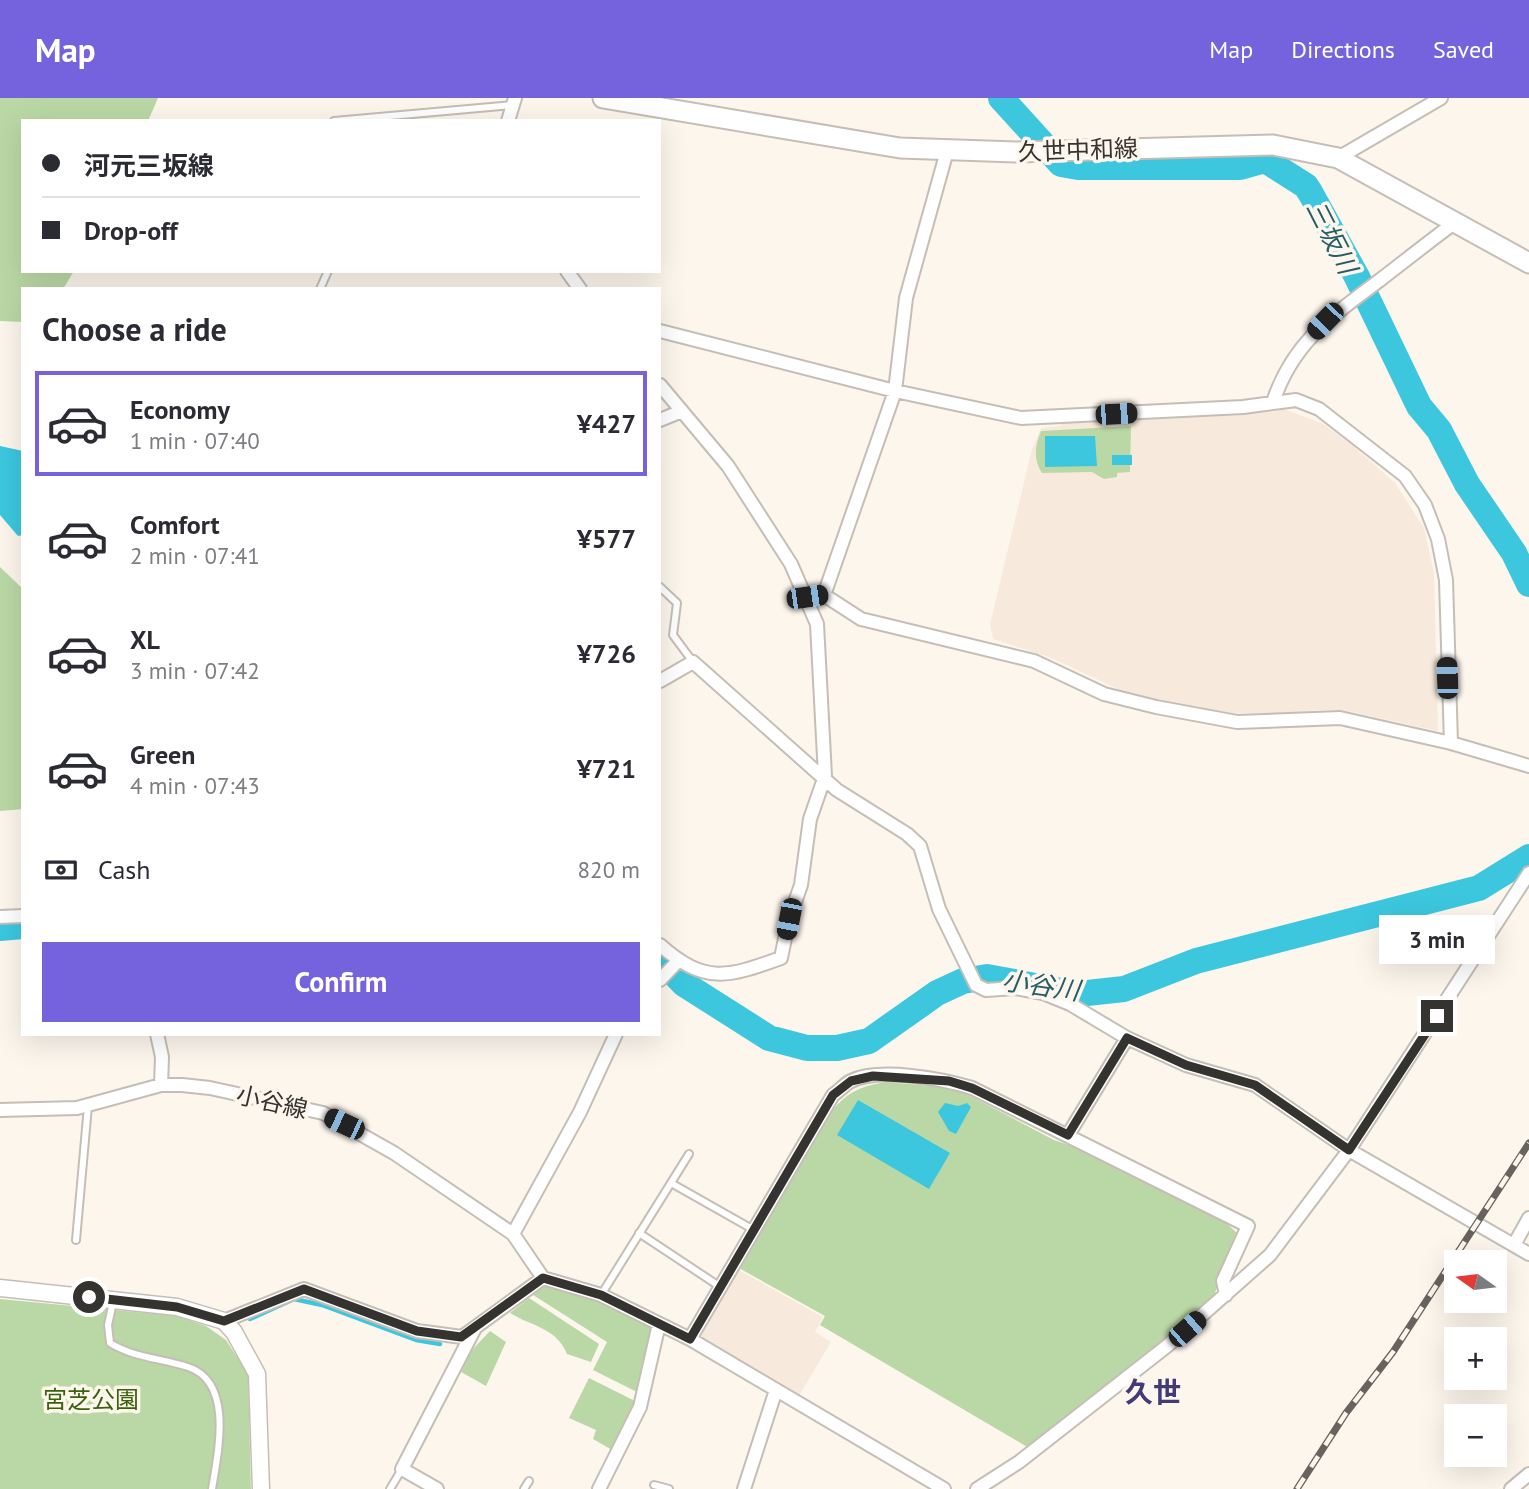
<!DOCTYPE html>
<meta charset="utf-8">
<style>
body{margin:0;font-family:"PT Sans","Noto Sans JP",sans-serif;background:#f7f7f7;color:#2b2b33;height:100vh;display:flex;flex-direction:column;font-size:26px;white-space:nowrap}
*{box-sizing:border-box;margin:0}
p{font-size:23px;color:#7c7c81}
.icon{flex:none;width:38px;height:38px;fill:none;stroke:currentColor;stroke-width:2;stroke-linecap:round;stroke-linejoin:round}
.map{position:relative;flex:1;overflow:hidden}
.side{position:absolute;left:21px;top:189px;width:640px;height:749px;display:flex;flex-direction:column;background:#fff;border-radius:0px;box-shadow:0 7px 28px #0002}
.side>*{flex:none}
.hud{position:absolute;left:21px;top:21px;width:640px;height:154px;border-radius:0px;box-shadow:0 7px 28px #0002;display:grid;align-content:center;height:154px;padding:0 21px;background:#fff}
.needle{width:46px;rotate:284deg}
.fabs{position:absolute;left:1444px;top:1152px;display:grid;gap:14px}
.fabs a{display:grid;place-items:center;width:63px;height:63px;border-radius:0px;background:#fff;box-shadow:0 7px 28px #0002;font-size:35px}
.end{position:absolute;width:32px;height:32px;margin:-16px;border:9px solid #35332f;background:#fff;box-shadow:0 0 0 4px #fff}
.from{border-radius:50%}
.bubble{position:absolute;height:49px;border-radius:0px;background:#fff;box-shadow:0 7px 28px #0002;font-size:23px;font-weight:800;line-height:49px;text-align:center}
.car{position:absolute;width:21px;height:42px;margin:-21px -10px;border-radius:9px;box-shadow:0 0 5px 2px #0007;background:linear-gradient(#222 24%,#8ab4d8 0 40%,#222 0 76%,#8ab4d8 0 86%,#222 0)}
.hud b{display:flex;align-items:center;gap:24px;height:66px;font-size:26px}
.hud b+b{border-top:2px solid #e1e1e2}
.hud i{width:18px;height:18px;background:#2b2b33}
ul{padding:0;list-style:none}
li{display:flex;align-items:center;gap:21px;height:105px;margin:0 14px 10px;padding:0 7px;border:4px solid transparent;border-radius:0px}
li div{flex:1}
li b{display:block;font-size:26px}
li em{font-style:normal;font-weight:800}
li.active{border-color:#7562dd}
li>.icon{width:63px;height:63px;stroke-width:1.5}
h2{padding:0 21px;font-size:32px;line-height:84px}
.pay{display:flex;align-items:center;gap:18px;height:77px;padding:0 21px;font-size:26px}
.pay p{margin-inline-start:auto}
.primary-button{display:flex;gap:14px;margin-top:auto;padding:14px 21px}
.primary-button a{flex:1;height:80px;border-radius:0px;background:#7562dd;color:#fff;font-size:28px;font-weight:800;line-height:80px;text-align:center}
header{display:flex;align-items:center;gap:42px;box-sizing:border-box;height:98px;padding:0 35px;background:#7562dd;color:#fff}
header strong{font-size:33px}
nav{display:flex;gap:38px;margin-inline-start:auto;font-size:24px}
.map>svg:first-child{display:block}
.built{fill:#f7eadc}
.green{fill:#bad8a5}
.water{fill:#3cc7df}
.lines{fill:none;stroke-linecap:round;stroke-linejoin:round}
.stream{stroke:#3cc7df;stroke-width:4.5}
.river{stroke:#3cc7df;stroke-width:26}
.service-casing{stroke:#c5beb6;stroke-width:10}
.minor-casing{stroke:#c5beb6;stroke-width:16}
.tertiary-casing{stroke:#c5beb6;stroke-width:19}
.primary-casing{stroke:#c5beb6;stroke-width:23}
.service{stroke:#fff;stroke-width:6}
.minor{stroke:#fff;stroke-width:12}
.tertiary{stroke:#fff;stroke-width:16}
.primary{stroke:#fff;stroke-width:19}
.rail-casing{stroke:#67635e;stroke-width:7}
.rail{stroke:#fdf6ed;stroke-width:4.5;stroke-dasharray:13;stroke-linecap:butt}
.route{stroke:#35332f;stroke-width:9}
.labels{text-anchor:middle;dominant-baseline:central;stroke-width:7;stroke-linejoin:round;paint-order:stroke}
.street-label{font-size:24px;fill:#35332f;stroke:#fdf6ed}
.park-label{font-size:24px;fill:#3a620c;stroke:#fdf6ed}
.water-label{font-size:26px;font-style:italic;fill:#265d67;stroke:#fdf6ed}
.quarter-label{font-size:28px;font-weight:bold;fill:#423b77;stroke:#fdf6ed}
</style>
<header>
<strong>Map</strong>
<nav><a>Map</a><a>Directions</a><a>Saved</a></nav>
</header>
<div class="map">
<svg width="1529" height="1391" viewBox="0 0 1529 1391">
<rect width="100%" height="100%" fill="#fdf6ed"/>
<path class="built" d="M 1283,311 L 1322,325 L 1351,346 L 1395,385 L 1424,430 L 1434,475 L 1438,633 L 1343,612 L 1313,612 L 1312,616 L 1239,615 L 1230,618 L 1214,615 L 1131,597 L 1049,559 L 993,541 L 990,526 L 1032,351 L 1041,330 L 1060,328 L 1062,325 L 1274,314 Z
M 737,1171 L 823,1219 L 815,1234 L 831,1244 L 797,1301 L 701,1243 L 698,1236 Z"/>
<path class="green" d="M 0,0 L 158,0 L 148,23 L 23,23 L 23,173 L 74,173 L 63,191 L 23,191 L 23,224 L 0,223 Z
M 1131,328 L 1130,374 L 1117,375 L 1117,379 L 1104,381 L 1092,374 L 1042,375 C 1033,362 1035,347 1041,333 Z
M 0,469 L 23,491 L 23,711 L 0,713 Z
M 887,984 L 955,990 L 1054,1042 L 1081,1051 L 1223,1122 L 1237,1135 L 1212,1203 L 1058,1331 L 1029,1350 L 820,1227 L 825,1218 L 737,1169 L 824,1022 C 845,997 853,989 887,984 Z
M 547,1186 L 606,1204 L 652,1229 L 639,1295 L 593,1272 L 607,1244 L 530,1195 Z
M 529,1200 L 599,1246 L 591,1264 L 567,1256 C 557,1230 531,1228 510,1215 Z
M 0,1201 L 177,1218 L 206,1228 L 226,1242 L 248,1276 L 251,1391 L 0,1391 Z
M 490,1233 L 506,1244 L 486,1288 L 461,1274 L 472,1252 Z
M 589,1280 L 637,1304 L 614,1353 L 593,1341 L 596,1332 L 569,1320 Z"/>
<path class="water" d="M 1045,338 L 1095,338 L 1097,368 L 1045,369 Z
M 0,348 L 23,353 L 23,437 L 18,438 L 0,417 Z
M 1112,357 L 1132,357 L 1132,367 L 1112,367 Z
M 858,1002 L 950,1055 L 929,1091 L 837,1037 Z
M 945,1005 L 958,1008 L 967,1005 L 971,1009 L 956,1036 L 949,1033 L 938,1014 Z"/>
<g class="lines">
<path class="stream" d="M 250,1221 L 294,1201 L 322,1207 L 416,1242 L 440,1246"/>
<path class="river" d="M 1001,0 L 1061,66 L 1078,69 L 1240,69 L 1265,62 L 1306,88 L 1311,96 L 1357,179 L 1419,308 L 1439,332 L 1467,386 L 1514,455 L 1529,486
M 0,830 L 23,828
M 660,861 L 684,886 L 769,940 L 807,950 L 837,950 L 869,943 L 937,895 L 963,883 L 987,879 L 1078,896 L 1124,891 L 1196,863 L 1479,790 L 1529,759"/>
<defs>
<path id="service" d="M 334,23 L 512,7
M 320,191 L 328,173
M 660,489 L 677,505 L 673,537 L 693,564
M 671,1085 L 754,1132
M 639,1135 L 719,1188
M 76,1142 L 88,1008
M 601,1197 L 689,1056
M 113,1204 L 108,1227 L 110,1245 C 134,1260 161,1260 188,1269 C 234,1284 218,1354 212,1391
M 654,1387 L 669,1391
M 390,1391 L 402,1371
M 524,1391 L 529,1383"/>
<path id="minor" d="M 508,23 L 515,0
M 1338,60 L 1441,0
M 567,173 L 580,191
M 660,233 L 895,293 L 1021,320 L 1243,309 L 1296,302 L 1319,311 L 1405,378 L 1425,407 L 1438,441 L 1446,482 L 1451,645
M 660,287 L 728,368 L 791,466 L 817,526 L 825,678 L 810,721 L 801,787 L 789,821 L 781,860 C 728,879 705,887 660,847
M 1273,304 C 1293,244 1332,218 1380,182 C 1406,162 1431,142 1457,123
M 660,322 L 682,313
M 824,497 L 895,293 L 906,200 L 947,53
M 808,499 L 824,497 L 861,521 L 1034,563 L 1104,596 L 1156,609 L 1237,624 L 1340,620 L 1451,645 L 1529,668
M 660,583 L 693,564 L 837,692 L 907,736 L 920,748 L 939,811 L 976,887 L 986,892 L 1015,890 L 1043,895 L 1070,906 L 1127,940 L 1186,967 L 1255,987 L 1349,1052 L 1529,1156
M 0,819 L 23,818
M 660,882 L 678,863
M 157,936 L 162,959 L 161,987
M 0,1012 L 77,1010 L 161,987 L 182,987 L 210,990 L 323,1015 L 394,1055 L 513,1136 L 543,1180 L 601,1197 L 690,1241 L 944,1391
M 1068,1037 L 1127,940
M 513,1136 L 580,1014 L 616,936
M 1515,1145 L 1529,1120
M 224,1223 L 304,1191 L 417,1233 L 462,1239 L 543,1180
M 690,1241 L 833,997 C 839,993 845,986 851,983 C 879,969 943,981 972,990 L 1248,1128 L 1223,1183 L 1226,1197
M 437,1391 L 402,1371 L 475,1230
M 599,1391 L 640,1309 L 659,1226
M 744,1391 L 776,1292
M 977,1391 L 1019,1364 L 1167,1248 L 1270,1157 L 1349,1052 L 1529,775
M 1511,1391 L 1529,1376"/>
<path id="tertiary" d="M 0,1190 L 177,1209 L 224,1223 L 234,1234 L 257,1276 L 261,1391"/>
<path id="primary" d="M 603,0 L 900,50 L 1016,54 L 1273,47 L 1338,60 L 1529,165"/>
</defs>
<use href="#service" class="service-casing"/>
<use href="#minor" class="minor-casing"/>
<use href="#tertiary" class="tertiary-casing"/>
<use href="#primary" class="primary-casing"/>
<use href="#service" class="service"/>
<use href="#minor" class="minor"/>
<use href="#tertiary" class="tertiary"/>
<use href="#primary" class="primary"/>
<defs>
<path id="rail" d="M 1297,1391 L 1346,1315 L 1393,1254 L 1529,1045"/>
</defs>
<use href="#rail" class="rail-casing"/>
<use href="#rail" class="rail"/>
</g>
<g class="lines">
<path class="route" d="M 89,1199 L 177,1209 L 224,1223 L 304,1191 L 417,1233 L 461,1239 L 543,1180 L 601,1197 L 690,1241 L 833,997 L 851,983 L 873,978 L 949,983 L 972,990 L 1068,1037 L 1127,940 L 1186,967 L 1255,987 L 1349,1052 L 1437,918"/>
</g>
<g class="labels">
<g class="street-label">
<text transform="translate(1078 52) rotate(-2)">久世中和線</text>
<text transform="translate(272 1004) rotate(13)">小谷線</text>
</g>
<g class="park-label">
<text x="91" y="1301">宮芝公園</text>
</g>
<g class="water-label">
<text transform="translate(1332 139) rotate(63)">三坂川</text>
<text transform="translate(1041 887) rotate(8)">小谷川</text>
</g>
<g class="quarter-label">
<text x="1153" y="1293">久世</text>
</g>
</g>
</svg>
<div class="fabs">
<a><svg class="needle" viewBox="-14 -14 28 28"><path d="M0-13l5 13h-10z" fill="#e53935"/><path d="M0 13l5-13h-10z" fill="#7c7c81"/></svg></a>
<a>+</a>
<a>−</a>
</div>
<i class="end from" style="left:89px;top:1199px"></i>
<i class="end" style="left:1437px;top:918px"></i>
<div class="bubble" style="left:1379px;top:817px;width:116px">3 min</div>
<i class="car" style="left:1325px;top:223px;rotate:224deg"></i>
<i class="car" style="left:1116px;top:316px;rotate:87deg"></i>
<i class="car" style="left:807px;top:499px;rotate:82deg"></i>
<i class="car" style="left:1447px;top:580px;rotate:358deg"></i>
<i class="car" style="left:789px;top:821px;rotate:191deg"></i>
<i class="car" style="left:344px;top:1026px;rotate:295deg"></i>
<i class="car" style="left:1187px;top:1231px;rotate:49deg"></i>
<div class="hud">
<b><i class="from"></i>河元三坂線</b>
<b><i></i>Drop-off</b>
</div>
<section class="side">
<h2>Choose a ride</h2>
<ul>
<li class="active"><svg class="icon" aria-label="car" viewBox="0 0 24 24"><path d="M5 17H2v-5l4-1 3-4h7l3 4 3 1v5h-3M9 17h6M6 11h13"/><circle cx="7" cy="17" r="2"/><circle cx="17" cy="17" r="2"/></svg><div><b>Economy</b><p>1 min · 07:40</p></div><em>¥427</em></li>
<li><svg class="icon" aria-label="car" viewBox="0 0 24 24"><path d="M5 17H2v-5l4-1 3-4h7l3 4 3 1v5h-3M9 17h6M6 11h13"/><circle cx="7" cy="17" r="2"/><circle cx="17" cy="17" r="2"/></svg><div><b>Comfort</b><p>2 min · 07:41</p></div><em>¥577</em></li>
<li><svg class="icon" aria-label="car" viewBox="0 0 24 24"><path d="M5 17H2v-5l4-1 3-4h7l3 4 3 1v5h-3M9 17h6M6 11h13"/><circle cx="7" cy="17" r="2"/><circle cx="17" cy="17" r="2"/></svg><div><b>XL</b><p>3 min · 07:42</p></div><em>¥726</em></li>
<li><svg class="icon" aria-label="car" viewBox="0 0 24 24"><path d="M5 17H2v-5l4-1 3-4h7l3 4 3 1v5h-3M9 17h6M6 11h13"/><circle cx="7" cy="17" r="2"/><circle cx="17" cy="17" r="2"/></svg><div><b>Green</b><p>4 min · 07:43</p></div><em>¥721</em></li>
</ul>
<div class="pay"><svg class="icon" aria-label="cash" viewBox="0 0 24 24"><path d="M3 7h18v10H3z"/><circle cx="12" cy="12" r="2"/></svg>Cash<p>820 m</p></div>
<div class="primary-button"><a>Confirm</a></div>
</section>
</div>
